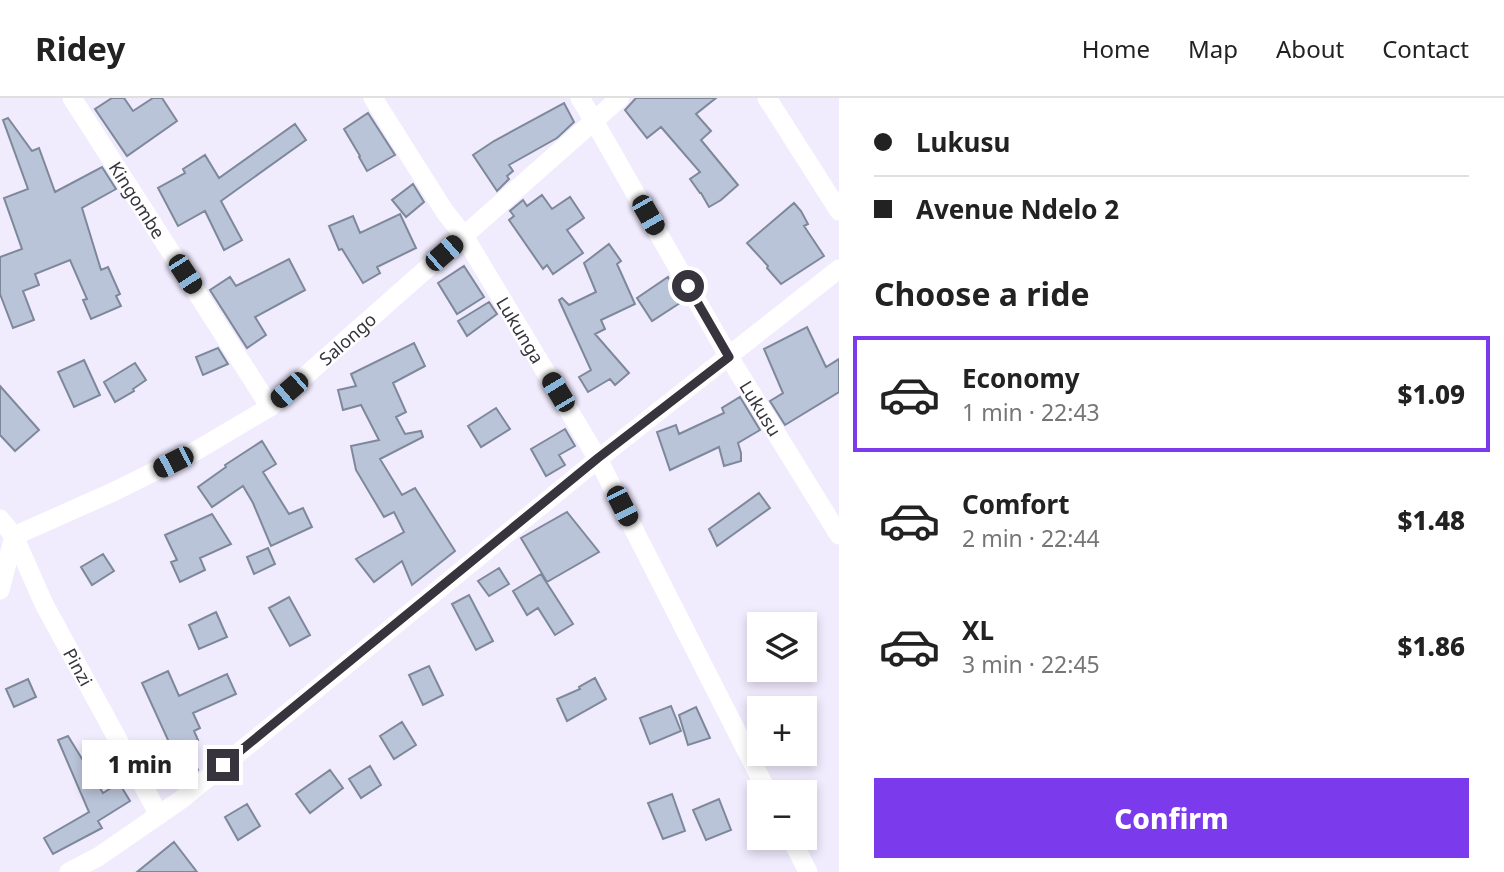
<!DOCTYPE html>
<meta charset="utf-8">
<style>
body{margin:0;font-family:"Noto Sans",sans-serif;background:#f6f6f6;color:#222;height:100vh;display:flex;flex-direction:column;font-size:26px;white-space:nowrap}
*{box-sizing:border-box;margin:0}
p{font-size:23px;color:#767676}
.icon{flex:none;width:38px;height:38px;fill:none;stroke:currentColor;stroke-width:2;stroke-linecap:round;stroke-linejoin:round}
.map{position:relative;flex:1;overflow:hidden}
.sheet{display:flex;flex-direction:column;background:#fff;width:665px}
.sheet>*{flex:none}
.top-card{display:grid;align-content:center;height:154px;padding:0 35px;background:#fff}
.controls{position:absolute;left:747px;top:514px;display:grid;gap:14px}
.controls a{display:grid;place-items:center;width:70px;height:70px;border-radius:0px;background:#fff;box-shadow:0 4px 10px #0003;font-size:35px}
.end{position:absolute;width:32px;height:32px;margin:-16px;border:9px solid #37343d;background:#fff;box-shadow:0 0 0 4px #fff}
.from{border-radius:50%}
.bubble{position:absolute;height:49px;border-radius:0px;background:#fff;box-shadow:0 4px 10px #0003;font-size:23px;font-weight:800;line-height:49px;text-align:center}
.car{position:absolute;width:21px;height:42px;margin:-21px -10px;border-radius:9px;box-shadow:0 0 5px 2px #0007;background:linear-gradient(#222 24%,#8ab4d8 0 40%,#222 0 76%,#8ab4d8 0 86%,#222 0)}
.top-card b{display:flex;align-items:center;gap:24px;height:66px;font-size:26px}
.top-card b+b{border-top:2px solid #e0e0e0}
.top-card i{width:18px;height:18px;background:#222}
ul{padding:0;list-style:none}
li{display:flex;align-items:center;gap:21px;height:116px;margin:0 14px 10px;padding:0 21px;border:4px solid transparent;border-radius:0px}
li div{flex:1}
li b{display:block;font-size:26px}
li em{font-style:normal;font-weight:800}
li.active{border-color:#7c3aed}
li>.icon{width:63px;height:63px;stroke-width:1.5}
h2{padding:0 35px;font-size:32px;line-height:84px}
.primary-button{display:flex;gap:14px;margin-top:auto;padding:14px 35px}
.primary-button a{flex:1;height:80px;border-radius:0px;background:#7c3aed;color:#fff;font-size:28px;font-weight:800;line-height:80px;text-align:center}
header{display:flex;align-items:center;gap:42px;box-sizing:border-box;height:98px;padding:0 35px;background:#fff;border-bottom:2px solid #e0e0e0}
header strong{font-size:33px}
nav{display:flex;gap:38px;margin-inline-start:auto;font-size:24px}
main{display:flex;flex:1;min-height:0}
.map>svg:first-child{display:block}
.building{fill:#bac4d9;stroke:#7e889b;stroke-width:2}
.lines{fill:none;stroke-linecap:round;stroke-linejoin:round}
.minor{stroke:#fff;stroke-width:19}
.route{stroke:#37343d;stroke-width:9}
.labels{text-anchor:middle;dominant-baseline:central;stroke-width:5;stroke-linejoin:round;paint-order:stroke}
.street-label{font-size:18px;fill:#37343d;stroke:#fff}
</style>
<header>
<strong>Ridey</strong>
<nav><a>Home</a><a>Map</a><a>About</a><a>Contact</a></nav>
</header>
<main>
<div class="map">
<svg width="839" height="774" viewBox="0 0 839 774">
<rect width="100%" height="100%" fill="#f0ebfd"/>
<path class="building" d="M 112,0 L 124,0 L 133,13 L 153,0 L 162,0 L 177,23 L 127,58 L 95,11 Z
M 636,0 L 716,0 L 696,16 L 711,33 L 701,42 L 738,87 L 721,102 L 709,109 L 701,95 L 700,95 L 690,81 L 700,74 L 661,29 L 647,40 L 625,12 Z
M 564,5 L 574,24 L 557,40 L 509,67 L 513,73 L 507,78 L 509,81 L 497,93 L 473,57 L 494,43 Z
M 368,15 L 395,57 L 367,73 L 359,59 L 360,58 L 344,31 Z
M 8,20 L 32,53 L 39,50 L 55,94 L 102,69 L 116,91 L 82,110 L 101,172 L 108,169 L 120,196 L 116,198 L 121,208 L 91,221 L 83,202 L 87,201 L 70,162 L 35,176 L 39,187 L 23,193 L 34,222 L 13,230 L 0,196 L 0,159 L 22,151 L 4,100 L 28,91 L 3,22 Z
M 295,26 L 306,42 L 221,103 L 242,142 L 224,152 L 205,113 L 178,128 L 158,90 L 185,75 L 183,71 L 205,57 L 219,80 Z
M 413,86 L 424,104 L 406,119 L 392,102 Z
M 542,97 L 552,111 L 570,99 L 584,120 L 567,132 L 583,155 L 553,176 L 547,167 L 543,171 L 509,122 L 514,118 L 510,113 L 523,102 L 527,108 Z
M 794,105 L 801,113 L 808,126 L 804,128 L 824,158 L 781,186 L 767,170 L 768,168 L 747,145 Z
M 400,116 L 416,150 L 377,169 L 380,175 L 363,185 L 342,151 L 339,152 L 329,128 L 353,118 L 360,135 Z
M 609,146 L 621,163 L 617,166 L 635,206 L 601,222 L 605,231 L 595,236 L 629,275 L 615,287 L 610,281 L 588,294 L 579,279 L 591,272 L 559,202 L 562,200 L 569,207 L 596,194 L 584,165 Z
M 289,161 L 305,192 L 255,219 L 266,237 L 247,250 L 210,192 L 230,179 L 236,188 Z
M 464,168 L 484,199 L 457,216 L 438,185 Z
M 668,179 L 683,203 L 652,223 L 637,200 Z
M 489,204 L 497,216 L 467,238 L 458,223 Z
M 807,229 L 826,269 L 839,261 L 839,294 L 785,327 L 770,303 L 783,295 L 764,251 Z
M 414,245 L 425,268 L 393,285 L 406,314 L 396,319 L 405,336 L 421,333 L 423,339 L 380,361 L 402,397 L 415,390 L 455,453 L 412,487 L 402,463 L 374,484 L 356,461 L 404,434 L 394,414 L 384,419 L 356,372 L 351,348 L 379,342 L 361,307 L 343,312 L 338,292 L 356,288 L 351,276 Z
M 218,250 L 228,266 L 203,277 L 196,259 Z
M 84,262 L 100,297 L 74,309 L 58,274 Z
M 135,265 L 146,282 L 133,291 L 134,293 L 115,304 L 104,284 Z
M 0,288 L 39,332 L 15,353 L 0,337 Z
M 740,299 L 760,332 L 738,345 L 741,355 L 741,363 L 724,368 L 719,349 L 670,372 L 657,334 L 676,327 L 679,336 L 724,315 L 722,310 Z
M 496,310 L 510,331 L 481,349 L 468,328 Z
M 565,331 L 575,348 L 559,357 L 565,367 L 546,378 L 531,351 Z
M 262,343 L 276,366 L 263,374 L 289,416 L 303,410 L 312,429 L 271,448 L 253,405 L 243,388 L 212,409 L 198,389 L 226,369 L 225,367 Z
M 759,395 L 770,410 L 717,448 L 709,431 Z
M 567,414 L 599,454 L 547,484 L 521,440 Z
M 212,416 L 231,446 L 200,460 L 205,472 L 180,484 L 171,464 L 177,462 L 165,437 Z
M 268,450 L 275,466 L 254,476 L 247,459 Z
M 103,456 L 114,473 L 92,487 L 81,469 Z
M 499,470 L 509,486 L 489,498 L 478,483 Z
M 541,476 L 573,526 L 555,537 L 538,510 L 527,517 L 513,493 Z
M 469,497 L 493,543 L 476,552 L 452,506 Z
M 289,499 L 310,537 L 290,548 L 269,510 Z
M 216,514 L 227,539 L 199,551 L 189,527 Z
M 429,568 L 443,597 L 423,607 L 409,577 Z
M 168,573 L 179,598 L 227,576 L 236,596 L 193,615 L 200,630 L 194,633 L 198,642 L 173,653 L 142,585 Z
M 595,580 L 606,601 L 567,623 L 557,601 L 580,591 L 579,589 Z
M 28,581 L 36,599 L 14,609 L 6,591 Z
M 671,608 L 681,633 L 650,646 L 640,620 Z
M 696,609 L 710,640 L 688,647 L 679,617 Z
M 402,624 L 416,647 L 394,661 L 380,638 Z
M 68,638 L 103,695 L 119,685 L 130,703 L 98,723 L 102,730 L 53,756 L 44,740 L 89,714 L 58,642 Z
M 190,654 L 198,672 L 177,681 L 169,663 Z
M 370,668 L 381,687 L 361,700 L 349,681 Z
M 330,672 L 343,690 L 310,715 L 296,696 Z
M 672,696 L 685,733 L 663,741 L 648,705 Z
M 719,701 L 731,732 L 706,742 L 693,712 Z
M 247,706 L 260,728 L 238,742 L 225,719 Z
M 174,744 L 197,774 L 137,774 Z"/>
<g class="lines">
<g class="minor">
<path id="s1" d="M 72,0 L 270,309"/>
<path id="s2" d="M 373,0 L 445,114 L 464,138 L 598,361 L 768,695"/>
<path id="s3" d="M 580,0 L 594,23 L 729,259 L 839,437"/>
<path d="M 767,0 L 839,113"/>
<path id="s4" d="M 0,421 L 14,438 L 44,506 L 159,717"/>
<path id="s5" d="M 0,492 L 14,438 L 113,394 L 194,354 L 270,309 L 620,0"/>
<path d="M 791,740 L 808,774"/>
<path d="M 69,774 L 98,759 L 182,701 L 598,361 L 839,171"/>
</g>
</g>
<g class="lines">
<path class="route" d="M 223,667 L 598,360 L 729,259 L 688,188"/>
</g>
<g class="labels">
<g class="street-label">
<text stroke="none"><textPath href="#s1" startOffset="121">Kingombe</textPath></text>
<text stroke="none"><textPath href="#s2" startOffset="275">Lukunga</textPath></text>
<text stroke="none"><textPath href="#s5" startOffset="446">Salongo</textPath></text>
<text stroke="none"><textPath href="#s3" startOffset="359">Lukusu</textPath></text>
<text stroke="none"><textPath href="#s4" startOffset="168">Pinzi</textPath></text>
</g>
</g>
</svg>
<div class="controls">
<a><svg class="icon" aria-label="layers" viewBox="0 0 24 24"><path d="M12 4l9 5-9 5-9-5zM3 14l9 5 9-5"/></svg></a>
<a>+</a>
<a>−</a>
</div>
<i class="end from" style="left:688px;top:188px"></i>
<i class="end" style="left:223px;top:667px"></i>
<div class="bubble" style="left:82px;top:642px;width:116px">1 min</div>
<i class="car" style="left:648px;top:117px;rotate:150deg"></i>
<i class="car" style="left:444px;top:155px;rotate:49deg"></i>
<i class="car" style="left:185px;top:176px;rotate:147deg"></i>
<i class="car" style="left:289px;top:292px;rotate:229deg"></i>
<i class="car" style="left:558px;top:294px;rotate:329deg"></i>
<i class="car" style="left:173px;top:364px;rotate:243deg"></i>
<i class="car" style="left:622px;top:408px;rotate:153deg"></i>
</div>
<section class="sheet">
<div class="top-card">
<b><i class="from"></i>Lukusu</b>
<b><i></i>Avenue Ndelo 2</b>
</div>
<h2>Choose a ride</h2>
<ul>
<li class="active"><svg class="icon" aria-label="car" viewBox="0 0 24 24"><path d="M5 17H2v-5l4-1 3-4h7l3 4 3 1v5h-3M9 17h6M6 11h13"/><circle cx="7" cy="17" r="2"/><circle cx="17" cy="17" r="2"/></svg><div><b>Economy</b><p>1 min · 22:43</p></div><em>$1.09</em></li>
<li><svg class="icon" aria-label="car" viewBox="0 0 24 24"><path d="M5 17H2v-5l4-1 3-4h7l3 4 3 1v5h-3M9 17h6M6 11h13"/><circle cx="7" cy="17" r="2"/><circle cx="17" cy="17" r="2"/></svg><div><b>Comfort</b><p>2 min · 22:44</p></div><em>$1.48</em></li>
<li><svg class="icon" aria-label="car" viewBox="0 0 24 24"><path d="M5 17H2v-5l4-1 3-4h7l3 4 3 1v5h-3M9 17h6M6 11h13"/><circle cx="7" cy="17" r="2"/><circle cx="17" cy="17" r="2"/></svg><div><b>XL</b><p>3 min · 22:45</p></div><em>$1.86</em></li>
</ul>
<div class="primary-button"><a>Confirm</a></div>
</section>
</main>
